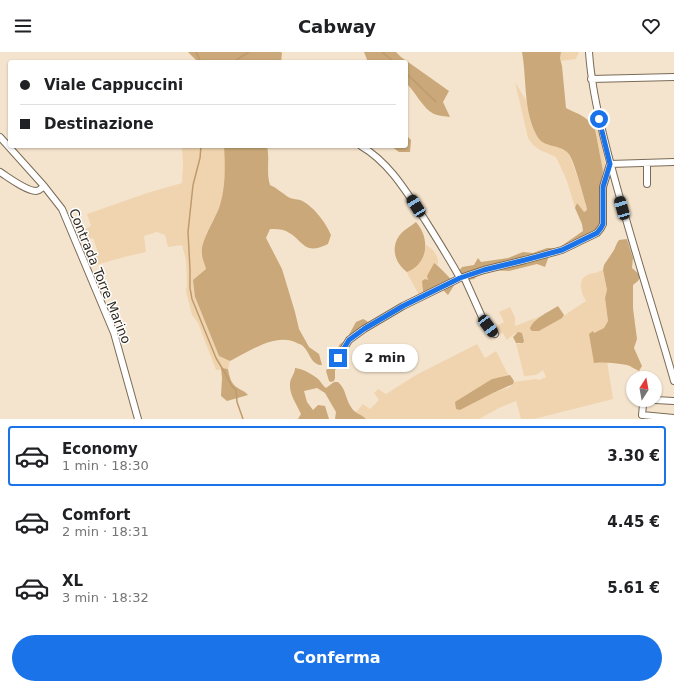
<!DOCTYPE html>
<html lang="it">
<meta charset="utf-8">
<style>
body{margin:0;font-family:"DejaVu Sans",sans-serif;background:#f6f6f6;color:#202124;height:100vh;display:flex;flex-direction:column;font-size:15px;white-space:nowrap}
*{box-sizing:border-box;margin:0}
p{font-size:13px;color:#757577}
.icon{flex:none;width:22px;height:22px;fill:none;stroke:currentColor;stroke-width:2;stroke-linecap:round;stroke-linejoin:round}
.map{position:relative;height:367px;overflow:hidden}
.drawer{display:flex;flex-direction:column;background:#fff;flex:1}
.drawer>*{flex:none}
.guide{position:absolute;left:8px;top:8px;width:400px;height:88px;border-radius:4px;box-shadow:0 1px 3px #0004;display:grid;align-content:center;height:88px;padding:0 12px;background:#fff}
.needle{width:26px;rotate:11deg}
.controls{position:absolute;left:626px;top:319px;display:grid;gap:8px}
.controls a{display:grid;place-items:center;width:36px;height:36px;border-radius:50%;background:#fff;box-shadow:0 1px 3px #0004;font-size:20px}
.end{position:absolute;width:18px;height:18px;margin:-9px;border:5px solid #1a73e8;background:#fff;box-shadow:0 0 0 2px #fff}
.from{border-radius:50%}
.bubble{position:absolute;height:28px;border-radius:14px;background:#fff;box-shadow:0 1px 3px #0004;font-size:13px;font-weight:600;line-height:28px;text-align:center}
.car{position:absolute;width:12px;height:24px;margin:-12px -6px;border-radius:5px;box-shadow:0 0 3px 1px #0007;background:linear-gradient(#222 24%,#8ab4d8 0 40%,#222 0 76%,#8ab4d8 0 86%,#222 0)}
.guide b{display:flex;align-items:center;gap:14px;height:38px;font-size:15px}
.guide b+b{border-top:1px solid #e0e0e0}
.guide i{width:10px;height:10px;background:#202124}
ul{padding:7px 0 0;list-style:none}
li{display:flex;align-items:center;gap:12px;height:60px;margin:0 8px 6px;padding:0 4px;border:2px solid transparent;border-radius:4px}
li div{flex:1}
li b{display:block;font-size:15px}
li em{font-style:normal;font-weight:600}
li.on{border-color:#1a73e8}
li>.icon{width:36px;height:36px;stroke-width:1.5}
.button{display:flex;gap:8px;margin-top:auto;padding:8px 12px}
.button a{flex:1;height:46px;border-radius:24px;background:#1a73e8;color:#fff;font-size:16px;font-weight:600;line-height:46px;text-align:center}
header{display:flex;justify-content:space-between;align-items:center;height:52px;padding:0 12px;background:#fff;font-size:18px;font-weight:600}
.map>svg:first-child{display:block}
.green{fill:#f0d4af}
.forest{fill:#caa879}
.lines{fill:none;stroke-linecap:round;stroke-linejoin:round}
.stream{stroke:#bd9b6d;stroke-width:1.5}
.minor-casing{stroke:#7a6b57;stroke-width:8}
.minor{stroke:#fff;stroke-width:6}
.route{stroke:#1a73e8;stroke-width:5}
.labels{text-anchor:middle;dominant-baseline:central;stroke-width:3;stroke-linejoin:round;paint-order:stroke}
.street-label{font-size:13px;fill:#2e281f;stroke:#fff}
</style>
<header><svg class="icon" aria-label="menu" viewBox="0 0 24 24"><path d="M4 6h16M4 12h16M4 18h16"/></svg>Cabway<svg class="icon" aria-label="heart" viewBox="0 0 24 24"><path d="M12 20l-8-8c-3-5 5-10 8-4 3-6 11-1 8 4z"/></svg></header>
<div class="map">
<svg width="674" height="367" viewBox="0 0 674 367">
<rect width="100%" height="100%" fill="#f5e4cd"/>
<path class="green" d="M 561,0 L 579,0 L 576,7 L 561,9 L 560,6 Z
M 515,30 L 526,48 L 534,77 L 538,86 L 545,91 L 562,96 L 569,102 L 579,129 L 587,158 L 583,160 L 577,151 L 575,156 L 567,129 L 556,105 L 540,98 L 533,93 L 528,86 Z
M 597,71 L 605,111 L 607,118 L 603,119 L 595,77 L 593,72 Z
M 182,94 L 224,94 L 225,119 L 224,136 L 220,154 L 206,182 L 206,217 L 195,245 L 219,304 L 230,309 L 228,317 L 216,318 L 198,271 L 192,263 L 186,239 L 187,232 L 186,208 L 182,193 L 168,195 L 165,183 L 157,180 L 144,184 L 146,200 C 126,204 108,210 88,215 L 86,207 L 99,203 L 93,186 L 78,189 L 75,183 L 91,174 L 87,162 L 147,141 L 182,131 L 183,113 Z
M 426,193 C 434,197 439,204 438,213 L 434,211 C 427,221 428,231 425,242 L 420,245 L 406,219 L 407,220 L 423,203 Z
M 603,218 L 607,238 L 605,246 L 608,269 L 604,276 L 594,281 L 594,310 L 607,309 L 613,347 L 534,367 L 521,367 L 516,349 L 499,356 L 479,367 L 366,367 L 356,360 L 363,352 L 370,357 L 379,348 L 374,341 L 378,337 L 386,342 L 416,323 L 477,292 L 485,306 L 496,299 L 509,324 L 492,327 L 458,348 L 460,358 L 493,341 L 510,335 L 514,330 L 536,327 L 539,328 L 546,325 L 543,318 L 536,323 L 524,324 L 516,291 L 519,292 L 524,289 L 523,285 L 515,281 L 507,288 L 503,281 L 497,284 L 493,276 L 504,270 L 499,260 L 510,255 L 515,265 L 515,274 L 543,263 L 535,268 L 539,279 C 556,270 570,259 586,249 C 581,241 576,226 590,222 C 595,221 598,220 603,218 Z"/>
<path class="forest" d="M 188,0 L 281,0 L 282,1 L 281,10 L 198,10 Z
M 364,0 L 396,0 L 401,5 L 449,39 L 443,50 L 450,65 C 445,64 439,64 434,62 C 423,57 415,39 406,31 L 406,10 L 375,9 L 368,10 Z
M 522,0 L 561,0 L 560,6 L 562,14 L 566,56 C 578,62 589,65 595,77 L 603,119 L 600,138 L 601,171 L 597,178 L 589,183 L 569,193 L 560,195 L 583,179 L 582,172 L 575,156 L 577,151 L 584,160 L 587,158 L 586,153 C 583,143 574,107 568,101 C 560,92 543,96 537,84 C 523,58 527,28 522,0 Z
M 406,83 L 411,88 L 410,100 L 399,100 L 391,94 L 406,94 Z
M 224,94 L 267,94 C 270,107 266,120 270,133 C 277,136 282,141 288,145 C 292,147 296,147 300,148 C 313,153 326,171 331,183 L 328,192 C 303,204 305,189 286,179 C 281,177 275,177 270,177 L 266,186 L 282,217 L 295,260 L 299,277 L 309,295 L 319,302 L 322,313 L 319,313 C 310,310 310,301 303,294 C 301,292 298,292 295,290 C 274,281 249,300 230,309 L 219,304 L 195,245 L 193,228 L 206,217 C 205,212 202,207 202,202 C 200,189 216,166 220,153 C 226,133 225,114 224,94 Z
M 416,170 C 430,186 429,211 407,220 C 396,212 390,197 399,184 C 403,178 410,175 416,170 Z
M 627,187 L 633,206 L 632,216 L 639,222 L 640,225 L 638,229 L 633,233 L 633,256 L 637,287 L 634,296 L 642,314 L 639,319 C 634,317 631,314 627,313 C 615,311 606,310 594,311 L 589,282 L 593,279 L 594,281 L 604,276 L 608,269 L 605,246 L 607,238 L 603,218 L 604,213 L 614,198 L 617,191 L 619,188 Z
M 547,196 L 554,196 L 556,197 L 550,201 L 545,215 L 537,212 L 509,219 L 491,218 L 480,222 L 474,227 L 468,228 L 463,226 L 459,219 L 462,215 L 474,213 L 478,206 L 481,210 L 508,206 L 523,200 L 533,201 Z
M 434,211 C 438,213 451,227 455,232 L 448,243 L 441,236 L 425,242 L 423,239 L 422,229 L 425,227 L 428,228 L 427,224 Z
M 558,254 L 564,263 L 562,266 L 539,279 L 532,279 L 530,277 C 531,268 550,259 558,254 Z
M 363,267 L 367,269 L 370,275 L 369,277 L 355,286 L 339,304 L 338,307 L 340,310 L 339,313 L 335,318 L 335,326 L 334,329 L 331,330 L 329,329 L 326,319 L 331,308 L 340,292 L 346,288 L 356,270 Z
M 518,280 L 522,281 L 524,289 L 523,291 L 516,291 L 513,285 Z
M 221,316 L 228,317 C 229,323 231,333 238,336 C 242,339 245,339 248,343 L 227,349 L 221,344 L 222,326 Z
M 295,316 C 303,317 310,321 317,326 C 320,328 322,333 326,336 L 334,330 L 338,330 C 346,337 345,346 351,355 C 354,361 361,362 366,367 L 335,367 L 336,360 L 325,341 L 317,336 L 304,339 L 307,350 L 313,358 L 318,353 L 325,354 L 329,367 L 298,367 L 301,362 C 297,353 289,342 290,332 C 290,326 295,322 295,316 Z
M 510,323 L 514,329 L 513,332 L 493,341 L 460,358 L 456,357 L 455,350 L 458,348 L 492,327 Z"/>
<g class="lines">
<path class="stream" d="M 196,0 L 201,10
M 382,0 L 394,10
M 233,10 L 249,0
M 406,21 L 436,50
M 201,94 L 200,106 L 193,133 L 188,180 L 190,217 L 190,236 L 192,247 L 216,306 L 225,321 L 231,333 L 236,338 L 237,350 L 243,367"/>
<defs>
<path id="minor" d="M 589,0 C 591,30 597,58 604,86 C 624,168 651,248 674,329
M 591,27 L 674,25
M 0,85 L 44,134 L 62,157 L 114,281 L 138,367
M 361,94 C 390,111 407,141 425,168 C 437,187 449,206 460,226
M 0,120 C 8,125 26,139 36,139 C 39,139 42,136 44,134
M 647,132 L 647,111
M 464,225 L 482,265 L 495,282
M 338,306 L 349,288 L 364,277 L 403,254 L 460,226 L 484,218 L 525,208 L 562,198 L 597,181 L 601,176 L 603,172 L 603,135 L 610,112 L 674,110
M 647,348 L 643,353 L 642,363 L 674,366
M 655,348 L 674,349"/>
</defs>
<use href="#minor" class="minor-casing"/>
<use href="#minor" class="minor"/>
</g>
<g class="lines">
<path class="route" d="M 338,306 L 349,288 L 364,277 L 403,254 L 460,226 L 484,218 L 525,208 L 562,198 L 597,181 L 601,176 L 603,172 L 603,135 L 610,112 L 599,67"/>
</g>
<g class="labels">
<g class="street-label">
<text transform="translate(100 224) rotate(68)">Contrada Torre Marino</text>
</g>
</g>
</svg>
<div class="controls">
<a><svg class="needle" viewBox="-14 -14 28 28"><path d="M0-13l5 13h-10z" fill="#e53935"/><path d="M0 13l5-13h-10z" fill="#757577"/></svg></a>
</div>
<i class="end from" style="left:599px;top:67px"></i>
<i class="end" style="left:338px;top:306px"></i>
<div class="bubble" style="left:352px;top:292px;width:66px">2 min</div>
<i class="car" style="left:416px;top:154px;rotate:328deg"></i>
<i class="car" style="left:622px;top:156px;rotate:344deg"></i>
<i class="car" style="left:488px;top:274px;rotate:143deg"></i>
<div class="guide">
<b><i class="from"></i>Viale Cappuccini</b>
<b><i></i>Destinazione</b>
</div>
</div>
<section class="drawer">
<ul>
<li class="on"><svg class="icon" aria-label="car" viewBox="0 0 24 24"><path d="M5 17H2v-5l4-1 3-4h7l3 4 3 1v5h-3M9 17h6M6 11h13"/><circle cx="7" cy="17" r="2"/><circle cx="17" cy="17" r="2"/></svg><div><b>Economy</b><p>1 min · 18:30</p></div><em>3.30 €</em></li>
<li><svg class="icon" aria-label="car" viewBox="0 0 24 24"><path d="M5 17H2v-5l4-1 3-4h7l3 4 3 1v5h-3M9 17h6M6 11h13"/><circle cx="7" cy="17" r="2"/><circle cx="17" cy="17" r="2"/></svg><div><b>Comfort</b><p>2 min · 18:31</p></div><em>4.45 €</em></li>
<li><svg class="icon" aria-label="car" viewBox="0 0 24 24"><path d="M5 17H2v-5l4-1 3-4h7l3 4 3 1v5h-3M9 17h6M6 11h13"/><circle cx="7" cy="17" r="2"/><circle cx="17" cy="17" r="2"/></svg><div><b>XL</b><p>3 min · 18:32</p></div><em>5.61 €</em></li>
</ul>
<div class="button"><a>Conferma</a></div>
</section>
